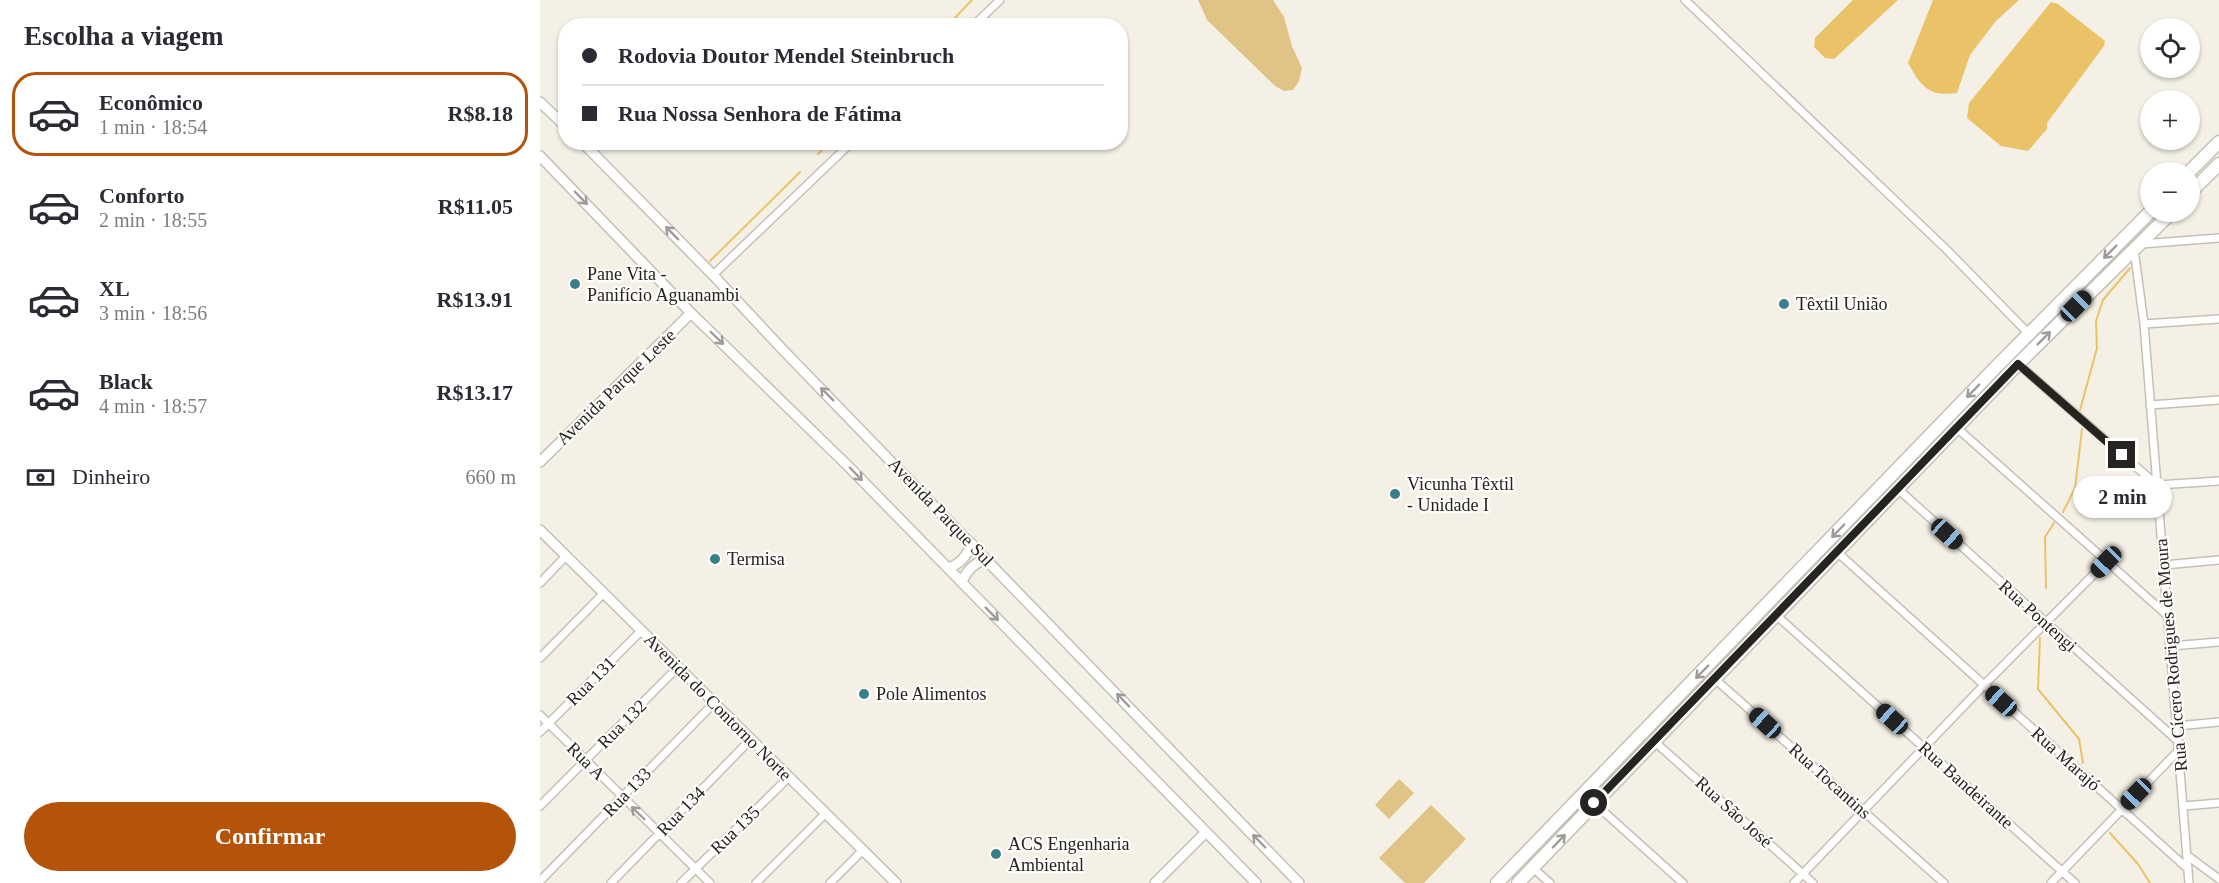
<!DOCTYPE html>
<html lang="pt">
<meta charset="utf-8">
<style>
body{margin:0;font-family:"Times New Roman",serif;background:#f7f7f7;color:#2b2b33;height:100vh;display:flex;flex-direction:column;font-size:22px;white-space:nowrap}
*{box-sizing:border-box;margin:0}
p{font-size:20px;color:#7c7c81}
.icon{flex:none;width:33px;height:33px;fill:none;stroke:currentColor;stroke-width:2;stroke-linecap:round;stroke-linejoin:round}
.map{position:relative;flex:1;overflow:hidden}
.sheet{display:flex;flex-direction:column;background:#fff;width:540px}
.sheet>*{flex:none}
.guide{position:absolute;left:18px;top:18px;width:570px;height:132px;border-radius:24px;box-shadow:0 2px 4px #0004;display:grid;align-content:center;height:132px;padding:0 24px;background:#fff}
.controls{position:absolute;left:1600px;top:18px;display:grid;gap:12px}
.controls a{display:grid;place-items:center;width:60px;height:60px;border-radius:50%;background:#fff;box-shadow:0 2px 4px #0004;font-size:30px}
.end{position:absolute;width:27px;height:27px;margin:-14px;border:8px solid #252420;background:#fff;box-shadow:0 0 0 3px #fff}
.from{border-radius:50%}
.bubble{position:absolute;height:42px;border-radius:21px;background:#fff;box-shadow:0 2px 4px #0004;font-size:20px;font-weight:700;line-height:42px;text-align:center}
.car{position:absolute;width:18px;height:36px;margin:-18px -9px;border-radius:8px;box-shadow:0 0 4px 2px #0007;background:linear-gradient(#222 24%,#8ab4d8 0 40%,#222 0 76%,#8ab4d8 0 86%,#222 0)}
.guide b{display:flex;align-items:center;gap:21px;height:57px;font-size:22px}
.guide b+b{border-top:2px solid #e1e1e2}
.guide i{width:15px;height:15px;background:#2b2b33}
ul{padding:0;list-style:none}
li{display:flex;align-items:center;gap:18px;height:84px;margin:0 12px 9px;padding:0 12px;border:3px solid transparent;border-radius:24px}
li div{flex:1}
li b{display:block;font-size:22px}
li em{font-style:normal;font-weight:700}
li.on{border-color:#b45309}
li>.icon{width:54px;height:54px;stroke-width:1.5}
h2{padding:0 24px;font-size:27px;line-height:72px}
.pay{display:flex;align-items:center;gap:15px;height:66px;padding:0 24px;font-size:22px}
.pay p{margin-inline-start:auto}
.primary-button{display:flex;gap:12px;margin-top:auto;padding:12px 24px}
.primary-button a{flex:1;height:69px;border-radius:36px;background:#b45309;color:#fff;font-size:24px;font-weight:700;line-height:69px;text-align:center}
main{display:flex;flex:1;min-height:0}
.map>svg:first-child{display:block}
.green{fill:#e0c486}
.water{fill:#eac369}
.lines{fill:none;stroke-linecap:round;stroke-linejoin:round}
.stream{stroke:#eac369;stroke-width:2}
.minor-casing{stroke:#c5c0b5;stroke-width:10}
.tertiary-casing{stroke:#c5c0b5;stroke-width:12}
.trunk-casing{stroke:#c5c0b5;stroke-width:15}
.minor{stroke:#fff;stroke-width:7}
.tertiary{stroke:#fff;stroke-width:9}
.trunk{stroke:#fff;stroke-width:12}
.oneway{stroke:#9d9c9b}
.route{stroke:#252420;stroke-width:8}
.poi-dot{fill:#397f8a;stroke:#fefdfb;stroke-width:2}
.labels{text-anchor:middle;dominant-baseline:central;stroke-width:4.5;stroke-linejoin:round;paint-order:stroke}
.poi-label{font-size:18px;fill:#252420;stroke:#fefdfb;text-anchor:start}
.street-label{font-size:18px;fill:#252420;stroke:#fefdfb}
</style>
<main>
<section class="sheet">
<h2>Escolha a viagem</h2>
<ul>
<li class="on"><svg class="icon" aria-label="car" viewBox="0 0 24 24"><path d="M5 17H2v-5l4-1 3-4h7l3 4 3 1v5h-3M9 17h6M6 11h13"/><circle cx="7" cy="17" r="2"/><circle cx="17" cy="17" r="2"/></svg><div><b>Econômico</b><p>1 min · 18:54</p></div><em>R$8.18</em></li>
<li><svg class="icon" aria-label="car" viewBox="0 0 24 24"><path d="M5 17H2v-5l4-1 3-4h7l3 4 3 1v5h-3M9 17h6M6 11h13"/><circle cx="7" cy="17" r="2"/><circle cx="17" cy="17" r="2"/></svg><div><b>Conforto</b><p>2 min · 18:55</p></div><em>R$11.05</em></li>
<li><svg class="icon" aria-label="car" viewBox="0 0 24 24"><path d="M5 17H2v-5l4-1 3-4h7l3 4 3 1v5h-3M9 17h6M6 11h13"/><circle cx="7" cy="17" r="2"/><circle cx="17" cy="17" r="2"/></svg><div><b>XL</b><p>3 min · 18:56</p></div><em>R$13.91</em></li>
<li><svg class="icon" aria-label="car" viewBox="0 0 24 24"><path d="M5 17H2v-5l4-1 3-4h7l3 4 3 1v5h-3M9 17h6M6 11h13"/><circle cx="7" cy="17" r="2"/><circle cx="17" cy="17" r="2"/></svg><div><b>Black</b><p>4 min · 18:57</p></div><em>R$13.17</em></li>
</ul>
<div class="pay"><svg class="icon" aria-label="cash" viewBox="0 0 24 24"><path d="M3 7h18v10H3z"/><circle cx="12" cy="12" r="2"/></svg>Dinheiro<p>660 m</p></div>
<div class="primary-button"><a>Confirmar</a></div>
</section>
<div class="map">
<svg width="1679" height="883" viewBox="0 0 1679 883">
<rect width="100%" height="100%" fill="#f5f0e5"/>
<path class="green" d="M 658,0 L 733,0 L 744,17 L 752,46 L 762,68 L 759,81 L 753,90 L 744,91 L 735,86 L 667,20 Z
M 859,779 L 874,793 L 849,819 L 835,805 Z
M 891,805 L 926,839 L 884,883 L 865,883 L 839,858 Z"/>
<path class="water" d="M 1313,0 L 1358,0 L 1294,59 L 1285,58 L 1274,47 L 1275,38 Z
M 1393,0 L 1479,0 L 1455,22 L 1430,55 L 1417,93 C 1388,97 1381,86 1368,63 Z
M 1511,2 L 1518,4 L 1565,41 L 1564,46 L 1507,123 L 1507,129 L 1488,151 L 1461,146 L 1427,118 L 1429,103 Z"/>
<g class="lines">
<path class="stream" d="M 407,26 L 432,0
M 278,154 L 290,142
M 170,261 L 260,172
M 1540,410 L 1557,348 L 1556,321 L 1563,300 L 1590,268
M 1523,512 L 1535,488 L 1542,429
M 1506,588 L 1505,537 L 1514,523
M 1500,638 L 1498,689 L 1539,739 L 1543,763
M 1570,833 L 1598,864 L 1610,883"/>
<defs>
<path id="minor" d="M 1145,0 L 1406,249 L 1489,334
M 433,26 L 460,0
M 1601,244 L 1679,238
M 1594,249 L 1604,324 L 1649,883
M 173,275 L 312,142
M 1604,324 L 1679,319
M 1478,364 L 1617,485 L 1679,481
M 1610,405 L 1679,400
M 1417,428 L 1628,616
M 1358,489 L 1639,742
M 1297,552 L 1648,869
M 1624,565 L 1679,560
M 0,583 L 26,556
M 1237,616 L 1535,883
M 1631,646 L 1679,642
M 0,658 L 63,594
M 1175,679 L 1404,883
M 0,715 L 170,883
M 1637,726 L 1679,722
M 0,732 L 101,631
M 1115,742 L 1273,883
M 1054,803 L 1143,883
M 0,806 L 138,667
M 1644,806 L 1679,803
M 1648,856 L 1679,879
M 993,868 L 1010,883
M 0,881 L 174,703
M 71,883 L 211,739
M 141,883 L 249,777
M 216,883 L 285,814
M 290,883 L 323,850
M 1254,883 L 1444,685 L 1566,562
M 1511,883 L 1639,750"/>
<path id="tertiary" d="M 0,102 L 26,127
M 42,142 L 173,275 L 243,350 L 759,883
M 0,156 L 151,313 L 309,467 L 716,883
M 0,462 L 151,313
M 0,530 L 356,883
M 408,568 C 421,564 426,556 432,544
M 422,583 C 425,571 435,564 445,558
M 615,883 L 666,832"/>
<path id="trunk" d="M 1649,172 L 1679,142
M 1650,193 L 1679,164
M 957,883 L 1458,365 L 1611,211
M 978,883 L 1478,364 L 1632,212"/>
</defs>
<use href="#minor" class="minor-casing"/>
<use href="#tertiary" class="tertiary-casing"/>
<use href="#trunk" class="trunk-casing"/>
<use href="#minor" class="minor"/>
<use href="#tertiary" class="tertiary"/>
<use href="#trunk" class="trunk"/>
</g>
<defs><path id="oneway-shaft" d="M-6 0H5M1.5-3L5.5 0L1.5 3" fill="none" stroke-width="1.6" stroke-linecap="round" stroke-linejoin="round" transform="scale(1.5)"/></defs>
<g class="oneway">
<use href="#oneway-shaft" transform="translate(41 198) rotate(46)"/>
<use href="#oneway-shaft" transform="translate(132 233) rotate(-134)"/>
<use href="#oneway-shaft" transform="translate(1570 252) rotate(135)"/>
<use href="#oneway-shaft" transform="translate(177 338) rotate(44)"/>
<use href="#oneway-shaft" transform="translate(1504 338) rotate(-45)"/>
<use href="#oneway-shaft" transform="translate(1433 391) rotate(134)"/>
<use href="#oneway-shaft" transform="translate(287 394) rotate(-135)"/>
<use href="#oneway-shaft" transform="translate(316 474) rotate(46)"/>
<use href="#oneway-shaft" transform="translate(1298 531) rotate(134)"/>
<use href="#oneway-shaft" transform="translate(452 614) rotate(45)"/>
<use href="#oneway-shaft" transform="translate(1162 672) rotate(134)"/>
<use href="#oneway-shaft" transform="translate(583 700) rotate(-134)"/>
<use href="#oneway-shaft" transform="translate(98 813) rotate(-136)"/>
<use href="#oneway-shaft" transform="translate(719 841) rotate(-134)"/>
<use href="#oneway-shaft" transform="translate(1019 841) rotate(-46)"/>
</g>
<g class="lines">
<path class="route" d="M 1054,803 L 1478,364 L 1582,455"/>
</g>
<g class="poi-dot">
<circle cx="35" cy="284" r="6"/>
<circle cx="1244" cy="304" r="6"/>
<circle cx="855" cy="494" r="6"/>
<circle cx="175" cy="559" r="6"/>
<circle cx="324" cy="694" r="6"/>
<circle cx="456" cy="854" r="6"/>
</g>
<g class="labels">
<g class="poi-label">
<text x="47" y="274">Pane Vita -<tspan x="47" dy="21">Panifício Aguanambi</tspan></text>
<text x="1256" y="304">Têxtil União</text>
<text x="867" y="484">Vicunha Têxtil<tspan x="867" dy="21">- Unidade I</tspan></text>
<text x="187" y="559">Termisa</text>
<text x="336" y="694">Pole Alimentos</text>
<text x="468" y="844">ACS Engenharia<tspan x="468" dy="21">Ambiental</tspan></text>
</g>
<g class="street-label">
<text transform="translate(76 387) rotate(-44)">Avenida Parque Leste</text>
<text transform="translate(401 512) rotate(46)">Avenida Parque Sul</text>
<text transform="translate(1498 616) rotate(42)">Rua Pontengi</text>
<text transform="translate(1631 655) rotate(-95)">Rua Cícero Rodrigues de Moura</text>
<text transform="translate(51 681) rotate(-45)">Rua 131</text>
<text transform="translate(178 707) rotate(45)">Avenida do Contorno Norte</text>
<text transform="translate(82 724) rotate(-45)">Rua 132</text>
<text transform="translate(1526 759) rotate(42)">Rua Marajó</text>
<text transform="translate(46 761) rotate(45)">Rua A</text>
<text transform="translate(1290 781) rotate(42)">Rua Tocantins</text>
<text transform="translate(1426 785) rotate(42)">Rua Bandeirante</text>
<text transform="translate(87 792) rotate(-46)">Rua 133</text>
<text transform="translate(141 811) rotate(-46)">Rua 134</text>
<text transform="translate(1194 812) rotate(42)">Rua São José</text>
<text transform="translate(195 830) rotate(-44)">Rua 135</text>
</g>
</g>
</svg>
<div class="controls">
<a><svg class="icon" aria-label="locate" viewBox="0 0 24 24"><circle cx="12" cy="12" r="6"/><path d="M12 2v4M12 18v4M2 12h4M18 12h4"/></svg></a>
<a>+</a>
<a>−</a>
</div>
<i class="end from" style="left:1054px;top:803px"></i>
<i class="end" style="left:1582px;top:455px"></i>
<div class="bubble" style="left:1533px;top:476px;width:99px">2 min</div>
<i class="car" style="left:1536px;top:306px;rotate:45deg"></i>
<i class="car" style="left:1407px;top:534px;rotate:132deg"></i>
<i class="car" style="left:1566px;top:562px;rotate:224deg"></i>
<i class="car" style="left:1461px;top:701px;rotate:312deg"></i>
<i class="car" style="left:1352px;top:719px;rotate:312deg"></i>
<i class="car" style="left:1225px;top:723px;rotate:312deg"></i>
<i class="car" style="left:1596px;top:794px;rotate:224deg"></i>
<div class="guide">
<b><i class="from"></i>Rodovia Doutor Mendel Steinbruch</b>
<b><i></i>Rua Nossa Senhora de Fátima</b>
</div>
</div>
</main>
